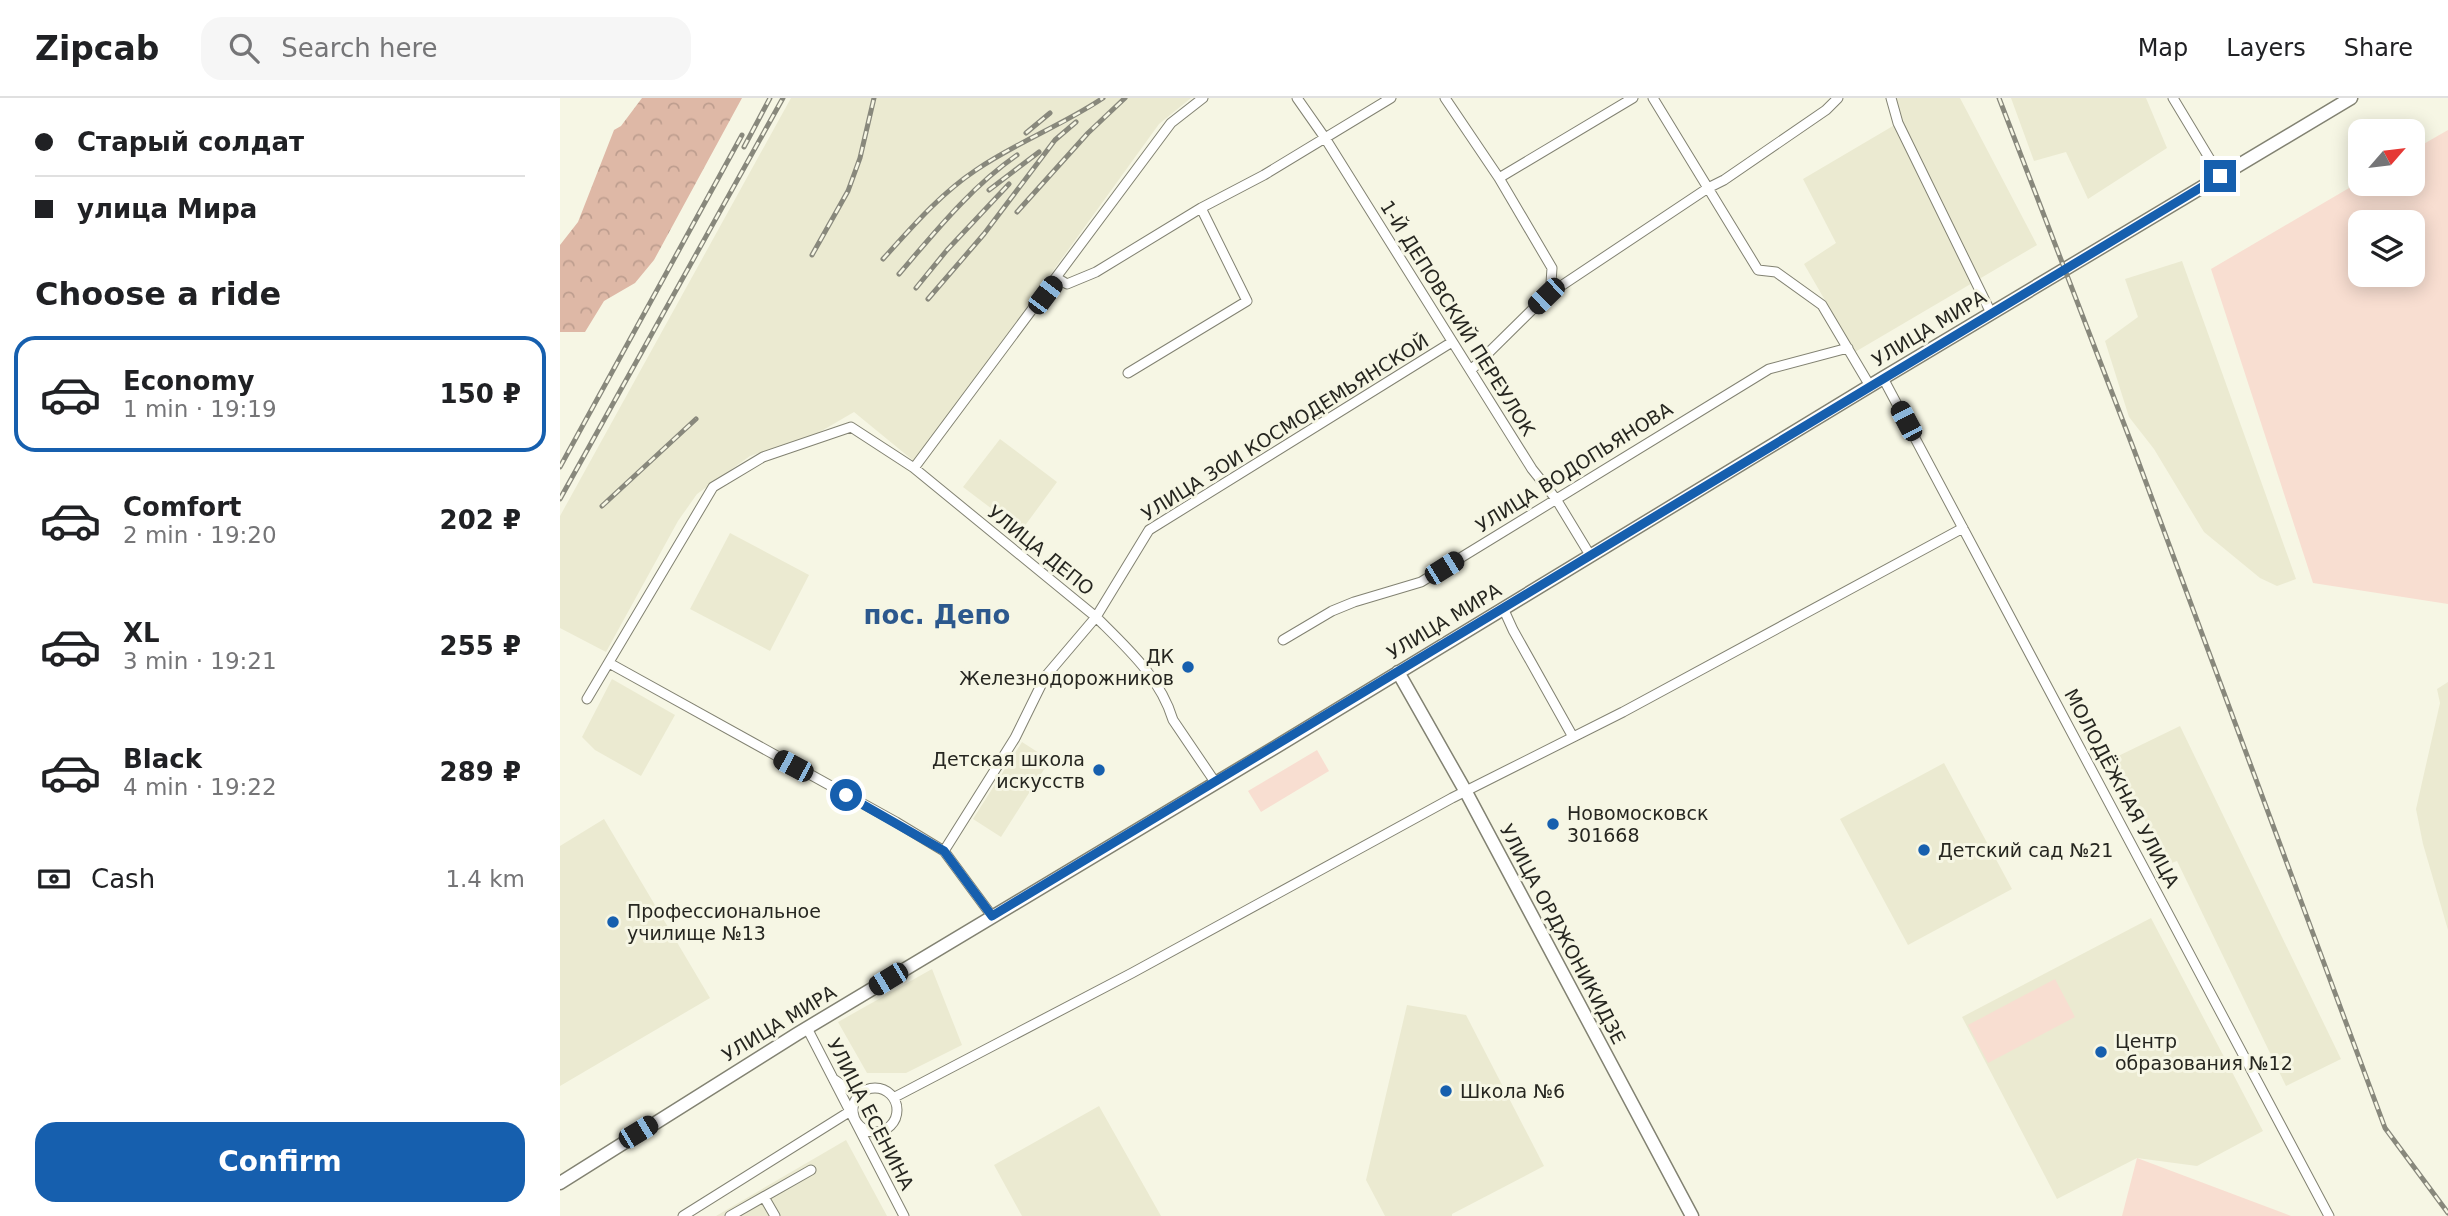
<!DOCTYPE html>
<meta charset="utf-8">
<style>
body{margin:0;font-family:"DejaVu Sans",sans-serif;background:#f6f6f6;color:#202124;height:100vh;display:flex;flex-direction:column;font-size:26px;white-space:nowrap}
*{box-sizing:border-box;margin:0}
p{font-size:23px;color:#757577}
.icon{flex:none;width:38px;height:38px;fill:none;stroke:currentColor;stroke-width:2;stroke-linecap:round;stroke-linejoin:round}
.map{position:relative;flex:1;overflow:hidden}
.side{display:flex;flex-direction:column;background:#fff;width:560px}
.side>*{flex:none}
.top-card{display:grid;align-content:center;height:154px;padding:0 35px;background:#fff}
.needle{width:46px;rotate:62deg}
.tools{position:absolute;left:1788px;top:21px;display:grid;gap:14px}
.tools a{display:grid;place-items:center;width:77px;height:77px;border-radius:14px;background:#fff;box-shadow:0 4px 18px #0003;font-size:35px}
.end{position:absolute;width:32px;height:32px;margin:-16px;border:9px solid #165fae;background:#fff;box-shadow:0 0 0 4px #fff}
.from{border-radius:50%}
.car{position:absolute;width:21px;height:42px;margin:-21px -10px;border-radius:9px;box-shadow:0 0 5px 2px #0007;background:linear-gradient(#222 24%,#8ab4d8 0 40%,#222 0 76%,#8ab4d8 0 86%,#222 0)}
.top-card b{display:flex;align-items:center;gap:24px;height:66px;font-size:26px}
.top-card b+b{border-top:2px solid #e0e0e0}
.top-card i{width:18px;height:18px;background:#202124}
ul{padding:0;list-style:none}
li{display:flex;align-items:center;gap:21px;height:116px;margin:0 14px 10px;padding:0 21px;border:4px solid transparent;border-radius:21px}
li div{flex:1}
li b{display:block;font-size:26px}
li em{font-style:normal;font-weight:600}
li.on{border-color:#165fae}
li>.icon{width:63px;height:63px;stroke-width:1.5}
h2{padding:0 35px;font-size:32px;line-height:84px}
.pay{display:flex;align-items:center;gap:18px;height:77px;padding:0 35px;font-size:26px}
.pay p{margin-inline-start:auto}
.button{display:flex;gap:14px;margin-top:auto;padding:14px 35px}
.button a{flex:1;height:80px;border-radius:21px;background:#165fae;color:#fff;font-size:28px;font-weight:600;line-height:80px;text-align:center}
header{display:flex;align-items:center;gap:42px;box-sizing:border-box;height:98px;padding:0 35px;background:#fff;border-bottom:2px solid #e0e0e0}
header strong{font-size:33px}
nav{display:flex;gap:38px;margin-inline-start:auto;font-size:24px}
.search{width:490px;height:63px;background:#f6f6f6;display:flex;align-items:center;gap:18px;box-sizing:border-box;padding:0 24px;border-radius:21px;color:#757577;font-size:26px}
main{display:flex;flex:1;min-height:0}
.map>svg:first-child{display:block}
.built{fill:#ebead1}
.green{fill:#f8ded1;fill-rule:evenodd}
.forest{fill:url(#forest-crowns)}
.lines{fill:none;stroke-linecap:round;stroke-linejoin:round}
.street-casing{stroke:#828272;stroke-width:11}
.secondary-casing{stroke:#828272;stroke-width:15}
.street{stroke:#fff;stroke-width:9}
.secondary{stroke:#fff;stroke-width:12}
.rail-casing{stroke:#88887c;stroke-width:5}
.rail{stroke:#f6f6e4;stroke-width:2.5;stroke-dasharray:8;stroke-linecap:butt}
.route{stroke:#165fae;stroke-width:9}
.poi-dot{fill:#165fae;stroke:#f6f6e4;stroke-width:2.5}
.labels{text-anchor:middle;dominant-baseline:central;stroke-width:6;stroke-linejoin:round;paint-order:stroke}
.street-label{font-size:19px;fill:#262620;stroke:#f6f6e4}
.poi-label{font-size:19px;fill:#262620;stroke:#f6f6e4;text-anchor:start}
.district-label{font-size:26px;font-weight:bold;fill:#2c588d;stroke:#f6f6e4}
</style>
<header>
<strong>Zipcab</strong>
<div class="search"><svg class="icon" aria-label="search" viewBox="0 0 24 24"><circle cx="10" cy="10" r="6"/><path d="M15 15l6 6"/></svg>Search here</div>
<nav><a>Map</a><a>Layers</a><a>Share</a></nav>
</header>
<main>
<section class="side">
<div class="top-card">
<b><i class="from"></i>Старый солдат</b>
<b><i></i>улица Мира</b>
</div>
<h2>Choose a ride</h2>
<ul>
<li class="on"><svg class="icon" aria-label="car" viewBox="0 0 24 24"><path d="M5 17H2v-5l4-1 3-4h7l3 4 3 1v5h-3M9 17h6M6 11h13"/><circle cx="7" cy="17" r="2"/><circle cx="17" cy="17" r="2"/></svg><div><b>Economy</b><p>1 min · 19:19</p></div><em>150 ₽</em></li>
<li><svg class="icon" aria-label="car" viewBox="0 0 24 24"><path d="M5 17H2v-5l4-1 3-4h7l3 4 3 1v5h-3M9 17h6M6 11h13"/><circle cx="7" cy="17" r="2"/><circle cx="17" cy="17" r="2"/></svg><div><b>Comfort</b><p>2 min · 19:20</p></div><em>202 ₽</em></li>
<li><svg class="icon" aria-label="car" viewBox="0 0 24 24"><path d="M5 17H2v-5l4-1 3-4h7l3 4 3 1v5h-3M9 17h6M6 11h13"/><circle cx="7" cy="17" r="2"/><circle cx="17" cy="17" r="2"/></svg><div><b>XL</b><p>3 min · 19:21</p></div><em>255 ₽</em></li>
<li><svg class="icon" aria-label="car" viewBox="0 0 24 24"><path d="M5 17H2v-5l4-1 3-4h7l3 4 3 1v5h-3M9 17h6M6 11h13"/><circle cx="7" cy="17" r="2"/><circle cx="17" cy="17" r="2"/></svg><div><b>Black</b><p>4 min · 19:22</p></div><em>289 ₽</em></li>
</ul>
<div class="pay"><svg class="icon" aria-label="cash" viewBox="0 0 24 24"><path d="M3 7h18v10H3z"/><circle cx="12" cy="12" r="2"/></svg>Cash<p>1.4 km</p></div>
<div class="button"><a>Confirm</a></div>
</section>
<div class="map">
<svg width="1888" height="1118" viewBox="0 0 1888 1118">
<defs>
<pattern id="forest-crowns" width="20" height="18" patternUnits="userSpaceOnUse" patternTransform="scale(1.75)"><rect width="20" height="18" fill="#deb8a6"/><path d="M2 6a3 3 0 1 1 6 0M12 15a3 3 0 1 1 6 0" fill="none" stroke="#be9e8f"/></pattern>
</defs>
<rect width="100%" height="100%" fill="#f6f6e4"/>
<path class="built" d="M 231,0 L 631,0 L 599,26 L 355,364 L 294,314 L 258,335 L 190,358 L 137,396 L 118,423 L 46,554 L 0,530 L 0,418 Z
M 1331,0 L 1400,0 L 1477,147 L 1295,254 L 1244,166 L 1276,145 L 1243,81 L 1338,25 Z
M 1451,0 L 1586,0 L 1607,50 L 1528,101 L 1506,54 L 1474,63 Z
M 1622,163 L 1736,481 L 1717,488 L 1700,480 L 1644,434 L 1594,351 L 1569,319 L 1545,243 L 1578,219 L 1565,181 Z
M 440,341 L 497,384 L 461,433 L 403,389 Z
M 170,435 L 249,477 L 210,553 L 130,511 Z
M 52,581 L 115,617 L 81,678 L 35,652 L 22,639 Z
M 1888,584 L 1888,832 L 1863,746 L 1856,711 L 1880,605 L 1877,591 Z
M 1620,628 L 1781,961 L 1726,988 L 1617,763 L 1606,767 L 1578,708 L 1572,710 L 1550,662 Z
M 462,644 L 490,662 L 441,739 L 413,721 Z
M 1384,665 L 1452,791 L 1348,847 L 1280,721 Z
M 44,721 L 150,900 L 0,988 L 0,748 Z
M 1591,820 L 1703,1033 L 1637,1068 L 1577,1060 L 1497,1101 L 1402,919 Z
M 372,871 L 402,947 L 346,975 L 307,975 L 278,924 Z
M 847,907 L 906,917 L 984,1068 L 892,1116 L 892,1118 L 825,1118 L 806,1082 Z
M 539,1008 L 601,1118 L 462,1118 L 434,1067 Z
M 286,1042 L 327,1118 L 156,1118 Z"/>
<path class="green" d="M 1888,32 L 1888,506 L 1753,485 L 1651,171 L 1801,83 L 1801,86 L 1853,86 L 1853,52 ZM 1801,124 L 1853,124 L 1853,177 L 1801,177 Z
M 757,652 L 769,673 L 701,714 L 688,693 Z
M 1495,881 L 1515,919 L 1428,965 L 1408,927 Z
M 1577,1060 L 1731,1118 L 1562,1118 Z"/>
<path class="forest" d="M 82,0 L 182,0 L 94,162 L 75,185 L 44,203 L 25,234 L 0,234 L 0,147 L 18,124 L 54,32 L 61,28 Z"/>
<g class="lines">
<defs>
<path id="street" d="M 737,0 L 765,40 L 972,371 L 996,401 L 1030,457
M 885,0 L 939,80 L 992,170 L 991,185 L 987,197
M 1093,0 L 1198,172 L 1216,174 L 1262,207 L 1310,288
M 1331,0 L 1338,25 L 1431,215
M 1613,0 L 1660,78
M 939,80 L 1073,0
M 497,180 L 507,186 L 536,174 L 641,110 L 704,77 L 831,0
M 911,272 L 986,198 L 1148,90 L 1164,82 L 1266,12 L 1278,0
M 568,275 L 687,203 L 641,110
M 1323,280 L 1769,1118
M 354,370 L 611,25 L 643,0
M 943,510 L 953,532 L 1013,639
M 723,542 L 772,513 L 794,504 L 861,484 L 1209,271 L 1288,250
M 27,601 L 153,389 L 203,359 L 291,329 L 354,370 L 536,519 L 485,579 L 455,640 L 384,753 L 336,724 L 49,565
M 655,684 L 613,622 C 600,579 566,549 536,519 L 589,432 L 892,244
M 384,753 L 432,818
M 247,930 L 344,1118
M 275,982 L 288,991 L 302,992
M293 1012a22 22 0 1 1 44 0a22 22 0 1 1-44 0Z
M 335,999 L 572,875 L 892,700 L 1063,614 L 1403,430
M 204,1099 L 215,1118
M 123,1118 L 289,1014
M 170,1118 L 251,1072"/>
<path id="secondary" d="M 838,574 L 906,694 L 1132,1118
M 0,1085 L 237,936 L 719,647 L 1323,280 L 1791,0"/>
</defs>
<use href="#street" class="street-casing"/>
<use href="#secondary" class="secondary-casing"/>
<use href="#street" class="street"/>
<use href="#secondary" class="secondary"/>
<defs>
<path id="rail" d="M 1439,0 L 1574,352 L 1825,1030 L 1888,1115
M 466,35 L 490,15
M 184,49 L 210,0
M 429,92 L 479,54
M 457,114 L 528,35 L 565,0
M 252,157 L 288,93 L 300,60 L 314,0
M 323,161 C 352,129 380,96 416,72 C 457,44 503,27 543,0
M 339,176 C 375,134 411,89 457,57
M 356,190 L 387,152 L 449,86
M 368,201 L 424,136 L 495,42 L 516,24
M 0,369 L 182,37
M 0,401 L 223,0
M 42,408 L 136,321"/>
</defs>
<use href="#rail" class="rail-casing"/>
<use href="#rail" class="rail"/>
</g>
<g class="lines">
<path class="route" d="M 286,697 L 384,753 L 432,818 L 1660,78"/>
</g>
<g class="poi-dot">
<circle cx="628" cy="569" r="7"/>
<circle cx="539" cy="672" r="7"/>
<circle cx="993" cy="726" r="7"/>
<circle cx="1364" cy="752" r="7"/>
<circle cx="53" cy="824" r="7"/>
<circle cx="1541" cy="954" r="7"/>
<circle cx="886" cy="993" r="7"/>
</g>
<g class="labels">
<g class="street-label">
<text transform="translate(898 220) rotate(58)">1-Й ДЕПОВСКИЙ ПЕРЕУЛОК</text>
<text transform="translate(1369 230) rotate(-31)">УЛИЦА МИРА</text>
<text transform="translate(725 329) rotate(-32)">УЛИЦА ЗОИ КОСМОДЕМЬЯНСКОЙ</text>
<text transform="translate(1014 369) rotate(-32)">УЛИЦА ВОДОПЬЯНОВА</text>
<text transform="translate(481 452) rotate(39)">УЛИЦА ДЕПО</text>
<text transform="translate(884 523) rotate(-31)">УЛИЦА МИРА</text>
<text transform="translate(1562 690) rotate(62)">МОЛОДЁЖНАЯ УЛИЦА</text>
<text transform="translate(1003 836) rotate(62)">УЛИЦА ОРДЖОНИКИДЗЕ</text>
<text transform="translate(219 925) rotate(-31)">УЛИЦА МИРА</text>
<text transform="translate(311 1016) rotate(63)">УЛИЦА ЕСЕНИНА</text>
</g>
<g class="poi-label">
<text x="614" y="558" text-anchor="end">ДК<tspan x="614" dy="22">Железнодорожников</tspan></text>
<text x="525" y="661" text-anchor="end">Детская школа<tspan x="525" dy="22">искусств</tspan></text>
<text x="1007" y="715">Новомосковск<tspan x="1007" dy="22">301668</tspan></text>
<text x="1378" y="752">Детский сад №21</text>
<text x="67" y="813">Профессиональное<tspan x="67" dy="22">училище №13</tspan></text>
<text x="1555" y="943">Центр<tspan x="1555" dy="22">образования №12</tspan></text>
<text x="900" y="993">Школа №6</text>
</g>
<g class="district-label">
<text x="377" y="517">пос. Депо</text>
</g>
</g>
</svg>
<div class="tools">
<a><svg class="needle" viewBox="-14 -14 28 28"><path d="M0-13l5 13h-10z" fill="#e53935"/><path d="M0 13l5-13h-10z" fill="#757577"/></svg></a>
<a><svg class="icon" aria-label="layers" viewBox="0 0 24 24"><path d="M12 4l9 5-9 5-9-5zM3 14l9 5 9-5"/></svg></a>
</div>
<i class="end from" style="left:286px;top:697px"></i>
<i class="end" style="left:1660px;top:78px"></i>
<i class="car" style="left:485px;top:197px;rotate:37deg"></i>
<i class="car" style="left:986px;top:198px;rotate:226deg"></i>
<i class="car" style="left:1346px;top:323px;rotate:332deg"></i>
<i class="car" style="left:884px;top:470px;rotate:58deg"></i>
<i class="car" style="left:233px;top:668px;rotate:298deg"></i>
<i class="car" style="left:328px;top:881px;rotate:239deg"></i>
<i class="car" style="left:78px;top:1034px;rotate:59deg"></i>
</div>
</main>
